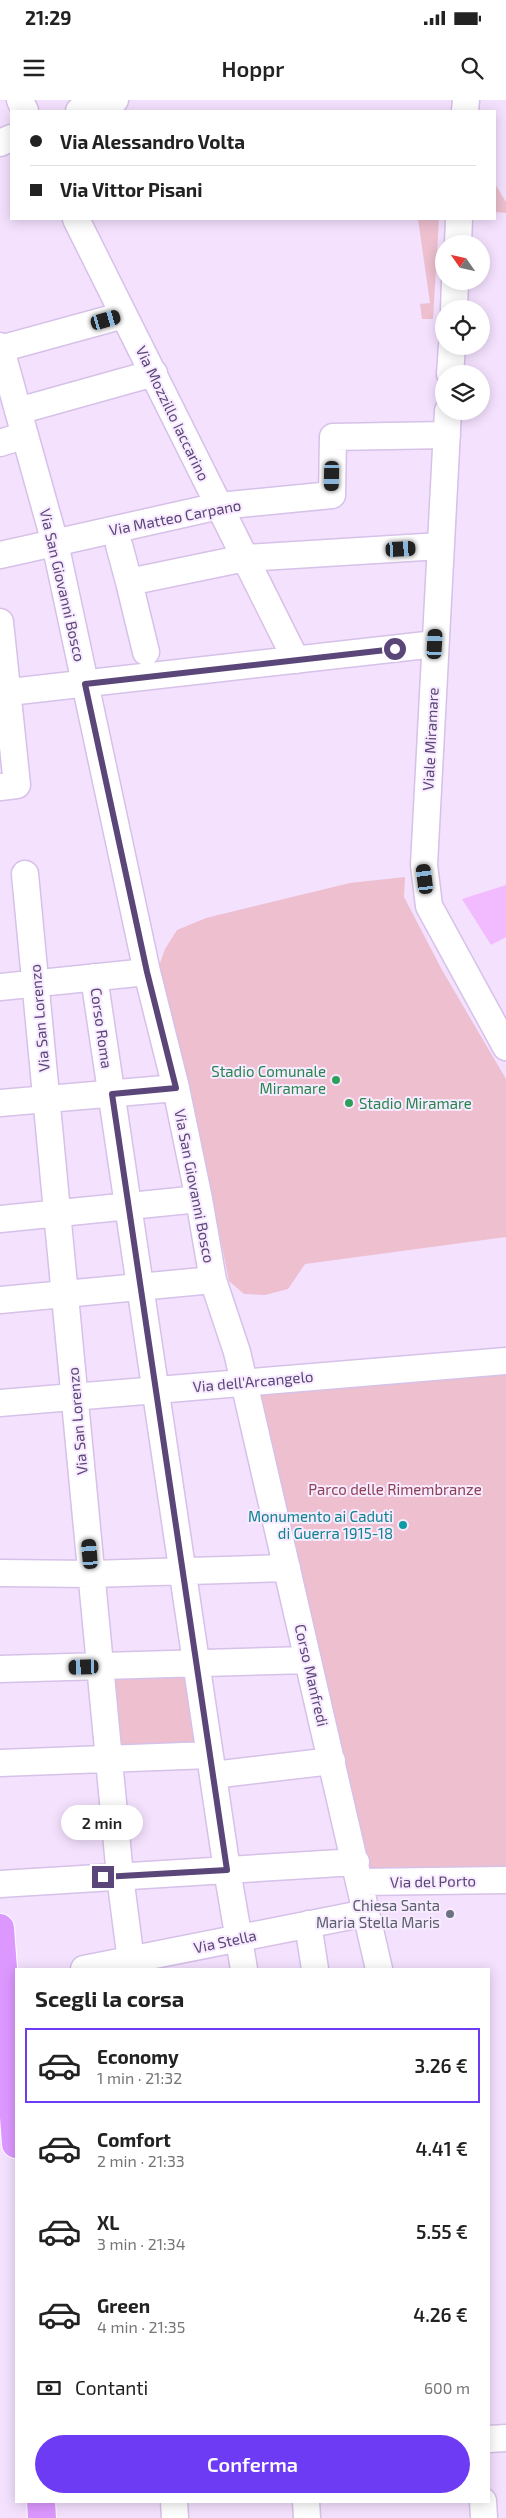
<!DOCTYPE html>
<html lang="it">
<meta charset="utf-8">
<style>
body{margin:0;font-family:"Exo 2",sans-serif;background:#f6f6f6;color:#222;height:100vh;display:flex;flex-direction:column;font-size:19px;white-space:nowrap}
*{box-sizing:border-box;margin:0}
p{font-size:16px;color:#767676}
.icon{flex:none;width:28px;height:28px;fill:none;stroke:currentColor;stroke-width:2;stroke-linecap:round;stroke-linejoin:round}
.map{position:relative;flex:1;overflow:hidden}
.side{position:absolute;left:15px;top:1868px;width:475px;height:535px;display:flex;flex-direction:column;background:#fff;border-radius:0px;box-shadow:0 2px 12px #0003}
.side>*{flex:none}
.banner{position:absolute;left:10px;top:10px;width:486px;height:110px;border-radius:0px;box-shadow:0 2px 12px #0003;display:grid;align-content:center;height:110px;padding:0 20px;background:#fff}
.needle{width:32px;rotate:304deg}
.fabs{position:absolute;left:435px;top:135px;display:grid;gap:10px}
.fabs a{display:grid;place-items:center;width:55px;height:55px;border-radius:50%;background:#fff;box-shadow:0 2px 12px #0003;font-size:25px}
.end{position:absolute;width:22px;height:22px;margin:-11px;border:6px solid #5a4678;background:#fff;box-shadow:0 0 0 2px #fff}
.from{border-radius:50%}
.bubble{position:absolute;height:35px;border-radius:18px;background:#fff;box-shadow:0 2px 12px #0003;font-size:16px;font-weight:600;line-height:35px;text-align:center}
.car{position:absolute;width:15px;height:30px;margin:-15px -8px;border-radius:6px;box-shadow:0 0 4px 1px #0007;background:linear-gradient(#222 24%,#8ab4d8 0 40%,#222 0 76%,#8ab4d8 0 86%,#222 0)}
.banner b{display:flex;align-items:center;gap:18px;height:48px;font-size:19px}
.banner b+b{border-top:1px solid #e0e0e0}
.banner i{width:12px;height:12px;background:#222}
ul{padding:0;list-style:none}
li{display:flex;align-items:center;gap:15px;height:75px;margin:0 10px 8px;padding:0 10px;border:2px solid transparent;border-radius:0px}
li div{flex:1}
li b{display:block;font-size:19px}
li em{font-style:normal;font-weight:600}
li.selected{border-color:#6d3bf4}
li>.icon{width:45px;height:45px;stroke-width:1.5}
h2{padding:0 20px;font-size:22px;line-height:60px}
.pay{display:flex;align-items:center;gap:12px;height:55px;padding:0 20px;font-size:19px}
.pay p{margin-inline-start:auto}
.button{display:flex;gap:10px;margin-top:auto;padding:10px 20px}
.button a{flex:1;height:58px;border-radius:30px;background:#6d3bf4;color:#fff;font-size:20px;font-weight:600;line-height:58px;text-align:center}
.status{display:flex;justify-content:space-between;align-items:center;height:35px;padding:0 25px;background:#fff;direction:ltr}
.status svg{height:14px;fill:currentColor}
header{display:flex;justify-content:space-between;align-items:center;height:65px;padding:0 20px;background:#fff;font-size:22px;font-weight:600}
.map>svg:first-child{display:block}
.green{fill:#edbfcf}
.sand{fill:#f3bbff}
.lines{fill:none;stroke-linecap:round;stroke-linejoin:round}
.minor-casing{stroke:#d6c1e8;stroke-width:29}
.major-casing{stroke:#fff;stroke-width:30}
.minor{stroke:#fff;stroke-width:26}
.major{stroke:#dd98ff;stroke-width:28}
.route{stroke:#5a4678;stroke-width:6}
.leisure-dot{fill:#2e9e5b;stroke:#f8eaff;stroke-width:2}
.culture-dot{fill:#0f9aa8;stroke:#f8eaff;stroke-width:2}
.worship-dot{fill:#6b7280;stroke:#f8eaff;stroke-width:2}
.labels{text-anchor:middle;dominant-baseline:central;stroke-width:4;stroke-linejoin:round;paint-order:stroke}
.street-label{font-size:15px;fill:#5a4678;stroke:#f8eaff}
.leisure-label{font-size:15px;fill:#27864d;stroke:#f8eaff;text-anchor:end}
.park-label{font-size:15px;fill:#8c4154;stroke:#f8eaff}
.culture-label{font-size:15px;fill:#0d838f;stroke:#f8eaff;text-anchor:end}
.worship-label{font-size:15px;fill:#5b616d;stroke:#f8eaff;text-anchor:end}
</style>
<div class="status"><b>21:29</b><svg viewBox="0 0 49 12"><path d="M0 12V9h3v3zM5 12V6h3v6zM10 12V3h3v9zM15 12V0h3v12zM26 1h20v11H26zM47 4h2v5h-2z"/></svg></div>
<header><svg class="icon" aria-label="menu" viewBox="0 0 24 24"><path d="M4 6h16M4 12h16M4 18h16"/></svg>Hoppr<svg class="icon" aria-label="search" viewBox="0 0 24 24"><circle cx="10" cy="10" r="6"/><path d="M15 15l6 6"/></svg></header>
<div class="map">
<svg width="506" height="2418" viewBox="0 0 506 2418">
<rect width="100%" height="100%" fill="#f4e1fe"/>
<path class="green" d="M 495,84 L 506,102 L 506,113 L 495,112 Z
M 418,119 L 439,119 L 433,219 L 422,219 L 420,204 L 430,203 Z
M 405,777 L 404,797 L 442,870 L 506,979 L 506,1137 L 305,1164 L 288,1189 L 265,1195 L 244,1194 L 229,1181 L 198,1027 L 164,891 L 159,866 L 165,849 L 177,830 L 206,818 L 350,783 Z
M 506,1266 L 506,1767 L 381,1770 L 369,1768 L 259,1289 Z
M 190,1570 L 197,1644 L 113,1647 L 107,1572 Z"/>
<path class="sand" d="M 506,785 L 506,837 L 491,845 L 462,799 Z"/>
<g class="lines">
<defs>
<path id="minor" d="M 20,0 L 25,11
M 79,11 L 115,0
M 465,11 L 466,0
M 0,43 L 11,38
M 76,119 L 296,560
M 458,144 L 459,119
M 454,209 L 455,181
M 0,246 L 55,443 L 147,872 L 176,988 L 199,1099 L 213,1180 L 237,1252 L 379,1869
M 0,249 L 124,215
M 450,274 L 452,246
M 18,311 L 154,273
M 448,311 L 424,765 L 429,806 L 506,947
M 0,343 L 25,335
M 119,445 L 129,482
M 0,455 L 219,406 L 332,395 L 333,337 L 447,335
M 0,522 L 17,685 L 0,687
M 146,552 L 129,482 L 245,458 L 440,446
M 0,593 L 435,544
M 25,774 L 120,1776 L 132,1869
M 94,877 L 227,1770 L 244,1869
M 0,887 L 147,872
M 0,1003 L 176,988
M 0,1119 L 199,1099
M 0,1200 L 213,1180
M 0,1303 L 506,1261
M 0,1473 L 91,1474 L 287,1468
M 0,1569 L 308,1560
M 0,1663 L 210,1655
M 213,1675 L 332,1661
M 360,1782 L 506,1780
M 0,1784 L 356,1762
M 308,1824 L 315,1869
M 84,1869 L 366,1813
M 489,2339 L 506,2338
M 174,2401 L 175,2418
M 306,2401 L 307,2418
M 483,2401 L 484,2418"/>
<path id="major" d="M 0,1828 L 16,2044
M 41,2401 L 42,2418"/>
</defs>
<use href="#minor" class="minor-casing"/>
<use href="#major" class="major-casing"/>
<use href="#minor" class="minor"/>
<use href="#major" class="major"/>
</g>
<g class="lines">
<path class="route" d="M 103,1777 L 227,1770 L 112,994 L 176,988 L 147,872 L 85,584 L 395,549"/>
</g>
<g class="leisure-dot">
<circle cx="336" cy="980" r="5"/>
<circle cx="349" cy="1003" r="5"/>
</g>
<circle class="culture-dot" cx="403" cy="1425" r="5"/>
<circle class="worship-dot" cx="450" cy="1814" r="5"/>
<g class="labels">
<g class="street-label">
<text transform="translate(173 313) rotate(64)">Via Mozzillo Iaccarino</text>
<text transform="translate(175 417) rotate(-11)">Via Matteo Carpano</text>
<text transform="translate(63 485) rotate(77)">Via San Giovanni Bosco</text>
<text transform="translate(430 639) rotate(-87)">Viale Miramare</text>
<text transform="translate(39 918) rotate(-95)">Via San Lorenzo</text>
<text transform="translate(102 928) rotate(82)">Corso Roma</text>
<text transform="translate(195 1086) rotate(79)">Via San Giovanni Bosco</text>
<text transform="translate(253 1281) rotate(-5)">Via dell'Arcangelo</text>
<text transform="translate(77 1321) rotate(-95)">Via San Lorenzo</text>
<text transform="translate(312 1575) rotate(77)">Corso Manfredi</text>
<text transform="translate(433 1781) rotate(-1)">Via del Porto</text>
<text transform="translate(225 1841) rotate(-12)">Via Stella</text>
</g>
<g class="leisure-label">
<text x="326" y="971">Stadio Comunale<tspan x="326" dy="17">Miramare</tspan></text>
<text x="359" y="1003" text-anchor="start">Stadio Miramare</text>
</g>
<g class="park-label">
<text x="395" y="1389">Parco delle Rimembranze</text>
</g>
<g class="culture-label">
<text x="393" y="1416">Monumento ai Caduti<tspan x="393" dy="17">di Guerra 1915-18</tspan></text>
</g>
<g class="worship-label">
<text x="440" y="1805">Chiesa Santa<tspan x="440" dy="17">Maria Stella Maris</tspan></text>
</g>
</g>
</svg>
<div class="fabs">
<a><svg class="needle" viewBox="-14 -14 28 28"><path d="M0-13l5 13h-10z" fill="#e53935"/><path d="M0 13l5-13h-10z" fill="#767676"/></svg></a>
<a><svg class="icon" aria-label="locate" viewBox="0 0 24 24"><circle cx="12" cy="12" r="6"/><path d="M12 2v4M12 18v4M2 12h4M18 12h4"/></svg></a>
<a><svg class="icon" aria-label="layers" viewBox="0 0 24 24"><path d="M12 4l9 5-9 5-9-5zM3 14l9 5 9-5"/></svg></a>
</div>
<i class="end from" style="left:395px;top:549px"></i>
<i class="end" style="left:103px;top:1777px"></i>
<div class="bubble" style="left:61px;top:1705px;width:82px">2 min</div>
<i class="car" style="left:106px;top:220px;rotate:74deg"></i>
<i class="car" style="left:332px;top:376px;rotate:181deg"></i>
<i class="car" style="left:401px;top:449px;rotate:87deg"></i>
<i class="car" style="left:435px;top:544px;rotate:3deg"></i>
<i class="car" style="left:425px;top:779px;rotate:353deg"></i>
<i class="car" style="left:90px;top:1454px;rotate:355deg"></i>
<i class="car" style="left:84px;top:1567px;rotate:268deg"></i>
<div class="banner">
<b><i class="from"></i>Via Alessandro Volta</b>
<b><i></i>Via Vittor Pisani</b>
</div>
<section class="side">
<h2>Scegli la corsa</h2>
<ul>
<li class="selected"><svg class="icon" aria-label="car" viewBox="0 0 24 24"><path d="M5 17H2v-5l4-1 3-4h7l3 4 3 1v5h-3M9 17h6M6 11h13"/><circle cx="7" cy="17" r="2"/><circle cx="17" cy="17" r="2"/></svg><div><b>Economy</b><p>1 min · 21:32</p></div><em>3.26 €</em></li>
<li><svg class="icon" aria-label="car" viewBox="0 0 24 24"><path d="M5 17H2v-5l4-1 3-4h7l3 4 3 1v5h-3M9 17h6M6 11h13"/><circle cx="7" cy="17" r="2"/><circle cx="17" cy="17" r="2"/></svg><div><b>Comfort</b><p>2 min · 21:33</p></div><em>4.41 €</em></li>
<li><svg class="icon" aria-label="car" viewBox="0 0 24 24"><path d="M5 17H2v-5l4-1 3-4h7l3 4 3 1v5h-3M9 17h6M6 11h13"/><circle cx="7" cy="17" r="2"/><circle cx="17" cy="17" r="2"/></svg><div><b>XL</b><p>3 min · 21:34</p></div><em>5.55 €</em></li>
<li><svg class="icon" aria-label="car" viewBox="0 0 24 24"><path d="M5 17H2v-5l4-1 3-4h7l3 4 3 1v5h-3M9 17h6M6 11h13"/><circle cx="7" cy="17" r="2"/><circle cx="17" cy="17" r="2"/></svg><div><b>Green</b><p>4 min · 21:35</p></div><em>4.26 €</em></li>
</ul>
<div class="pay"><svg class="icon" aria-label="cash" viewBox="0 0 24 24"><path d="M3 7h18v10H3z"/><circle cx="12" cy="12" r="2"/></svg>Contanti<p>600 m</p></div>
<div class="button"><a>Conferma</a></div>
</section>
</div>
